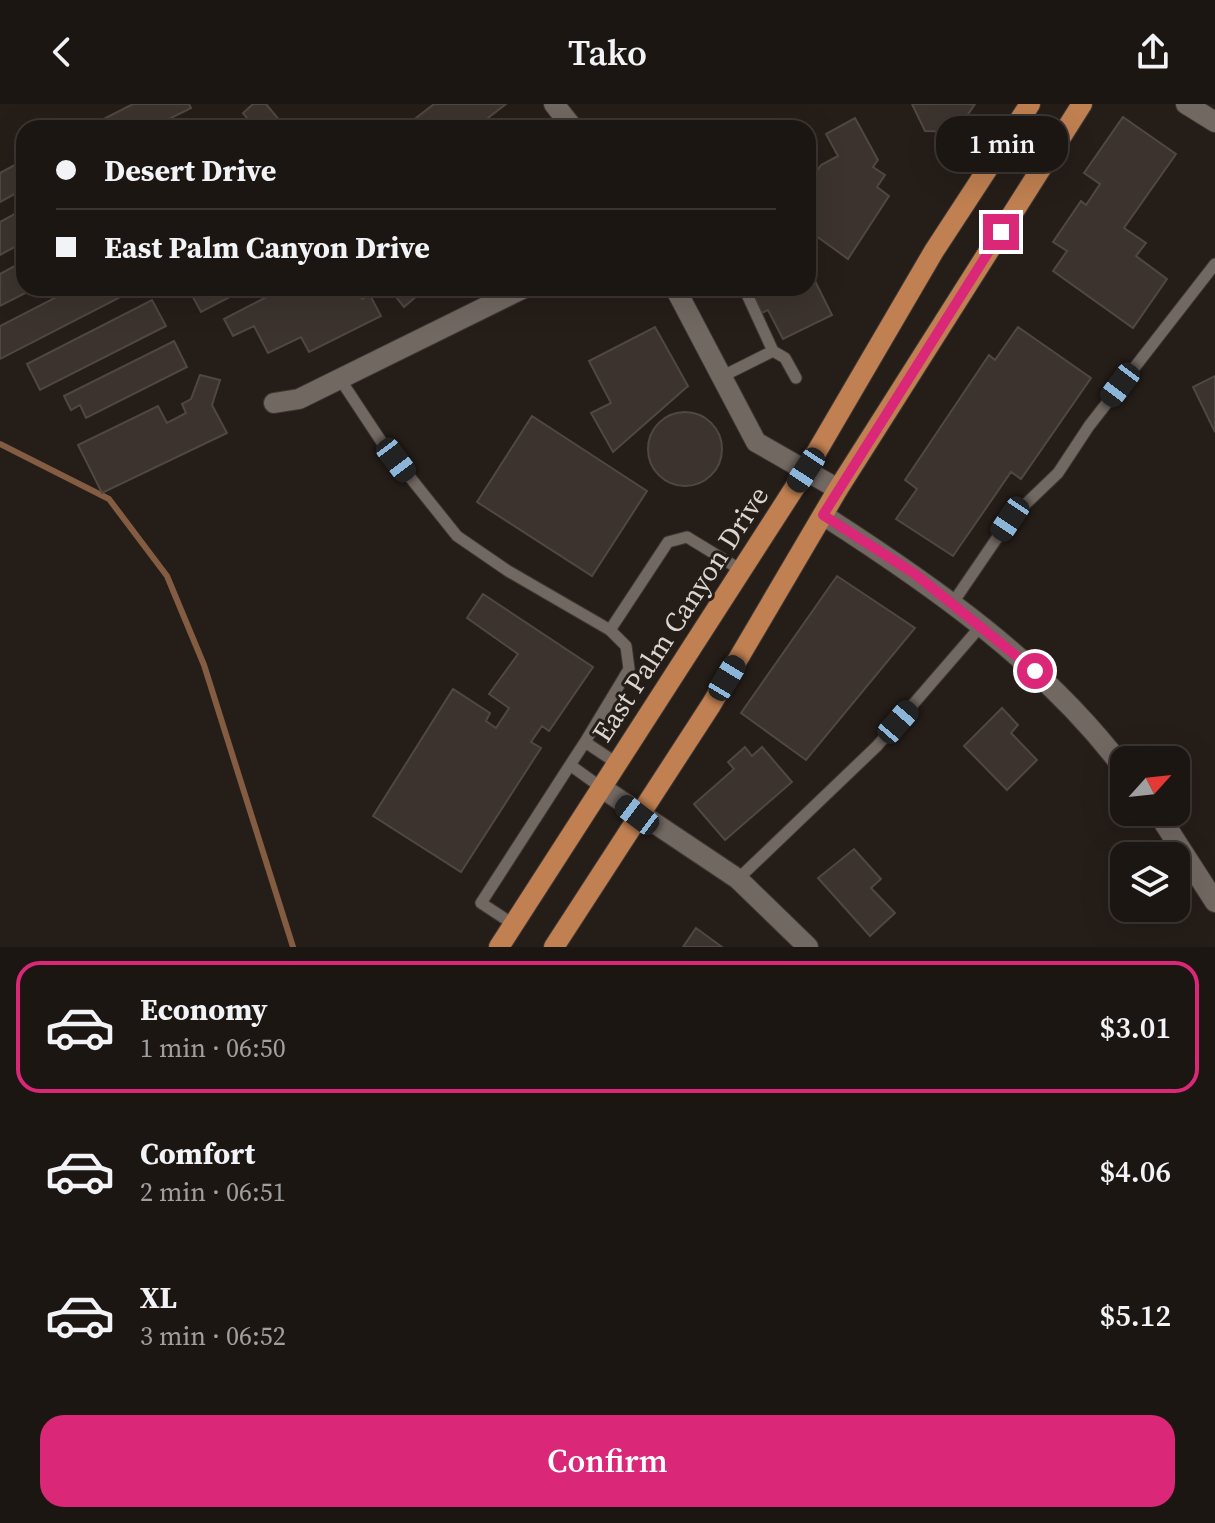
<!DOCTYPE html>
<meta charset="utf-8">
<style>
body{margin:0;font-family:"Source Serif 4",serif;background:#251f1b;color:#f1f3f6;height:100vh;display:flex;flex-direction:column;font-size:30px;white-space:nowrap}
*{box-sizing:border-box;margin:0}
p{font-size:26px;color:#a09f9f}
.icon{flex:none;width:44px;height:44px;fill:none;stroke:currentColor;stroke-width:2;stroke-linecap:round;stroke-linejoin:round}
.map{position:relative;height:843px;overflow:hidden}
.drawer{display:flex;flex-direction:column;background:#1c1612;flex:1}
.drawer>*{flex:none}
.guide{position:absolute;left:16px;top:16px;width:800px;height:176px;border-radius:24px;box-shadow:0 8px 32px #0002,0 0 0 2px #3a3532;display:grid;align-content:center;height:176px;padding:0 40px;background:#1c1612}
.needle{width:52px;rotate:63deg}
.fabs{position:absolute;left:1110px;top:642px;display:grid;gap:16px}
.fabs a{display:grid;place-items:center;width:80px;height:80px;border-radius:16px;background:#1c1612;box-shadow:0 8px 32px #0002,0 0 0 2px #3a3532;font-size:40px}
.end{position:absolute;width:36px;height:36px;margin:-18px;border:10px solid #db2777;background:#fff;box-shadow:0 0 0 4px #fff}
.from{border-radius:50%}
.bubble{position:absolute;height:56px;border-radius:24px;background:#1c1612;box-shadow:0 8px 32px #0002,0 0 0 2px #3a3532;font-size:26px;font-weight:600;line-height:56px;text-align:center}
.car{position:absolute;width:24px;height:48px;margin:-24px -12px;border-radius:10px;box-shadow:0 0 6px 2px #0007;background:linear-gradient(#222 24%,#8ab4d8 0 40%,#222 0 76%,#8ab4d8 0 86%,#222 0)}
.guide b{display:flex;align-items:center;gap:28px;height:76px;font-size:30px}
.guide b+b{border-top:2px solid #3a3532}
.guide i{width:20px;height:20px;background:#f1f3f6}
ul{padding:14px 0 0;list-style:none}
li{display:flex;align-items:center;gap:24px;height:132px;margin:0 16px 12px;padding:0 24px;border:4px solid transparent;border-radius:24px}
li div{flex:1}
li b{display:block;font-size:30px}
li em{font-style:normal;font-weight:600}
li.selected{border-color:#db2777}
li>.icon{width:72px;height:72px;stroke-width:1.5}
.primary-button{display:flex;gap:16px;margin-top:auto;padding:16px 40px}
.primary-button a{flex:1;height:92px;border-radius:24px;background:#db2777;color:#fff;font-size:32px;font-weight:600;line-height:92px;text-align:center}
header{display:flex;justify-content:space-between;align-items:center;height:104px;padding:0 40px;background:#1c1612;font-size:36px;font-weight:600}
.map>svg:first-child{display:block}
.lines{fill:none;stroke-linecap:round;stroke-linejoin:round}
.stream{stroke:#835c42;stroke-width:6}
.building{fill:#3c332e;stroke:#4f4741;stroke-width:2}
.lane-casing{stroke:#3f3835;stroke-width:13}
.street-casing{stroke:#3f3835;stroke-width:22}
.primary-casing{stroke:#3f3835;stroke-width:22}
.lane{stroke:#726862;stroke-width:11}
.street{stroke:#726862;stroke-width:20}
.primary{stroke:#c08051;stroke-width:20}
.route{stroke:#db2777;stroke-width:10}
.labels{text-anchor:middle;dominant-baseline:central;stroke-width:6;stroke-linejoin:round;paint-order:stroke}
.street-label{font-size:28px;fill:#dad5d1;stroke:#251d18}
</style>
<header><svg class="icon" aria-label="back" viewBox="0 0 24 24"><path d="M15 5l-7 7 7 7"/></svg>Tako<svg class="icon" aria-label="share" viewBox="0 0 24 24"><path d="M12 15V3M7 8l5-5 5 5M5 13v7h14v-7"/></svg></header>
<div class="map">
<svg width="1215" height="843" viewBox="0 0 1215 843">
<rect width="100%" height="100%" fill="#251d18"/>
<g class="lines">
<path class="stream" d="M 0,340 L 109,395 L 167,472 L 204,561 L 293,843"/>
</g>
<path class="building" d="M 133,0 L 189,0 L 191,4 L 151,24 L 86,24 Z
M 253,0 L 266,0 L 286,24 L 255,24 L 243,9 Z
M 434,0 L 506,0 L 475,24 L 403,24 Z
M 912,0 L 975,0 L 956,28 L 925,27 Z
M 1123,13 L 1176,50 L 1124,124 L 1146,139 L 1136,152 L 1167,175 L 1133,224 L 1053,167 L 1067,147 L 1053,138 L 1081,97 L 1086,101 L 1100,80 L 1084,69 Z
M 855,14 L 878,56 L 873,63 L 885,71 L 877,83 L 889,92 L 848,155 L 812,129 L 808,115 L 808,80 L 821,61 L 838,52 L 826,30 Z
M 24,56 L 24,85 L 0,98 L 0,69 Z
M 24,105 L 24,138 L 0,151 L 0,118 Z
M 24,157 L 24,184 L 35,184 L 0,202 L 0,170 Z
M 808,163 L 832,211 L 783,235 L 768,206 L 762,209 L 752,188 L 761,184 L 808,184 Z
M 74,184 L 134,186 L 0,255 L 0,222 Z
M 188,184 L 247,184 L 201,208 Z
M 284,184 L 356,184 L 362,195 L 370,191 L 381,212 L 309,248 L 301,233 L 268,249 L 254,222 L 233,232 L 224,215 Z
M 389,184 L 426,184 L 404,203 Z
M 152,196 L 166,222 L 40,286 L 27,260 Z
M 655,223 L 688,282 L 613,348 L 591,309 L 611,299 L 589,257 Z
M 1018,223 L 1091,274 L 1021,375 L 1011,368 L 953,452 L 896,415 L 917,385 L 905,376 L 989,251 L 995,256 Z
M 174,237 L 187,263 L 86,314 L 80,301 L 71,306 L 64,292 Z
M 200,271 L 220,276 L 212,301 L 227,329 L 102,389 L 78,341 L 158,302 L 167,319 L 186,309 L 182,300 L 191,295 Z
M 1215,272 L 1215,328 L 1193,283 Z
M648 345a37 37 0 1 1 74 0a37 37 0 1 1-74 0Z
M 532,312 L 647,387 L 592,472 L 477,398 Z
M 837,472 L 915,524 L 806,656 L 741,609 Z
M 483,490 L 593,563 L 549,627 L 542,622 L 531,638 L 541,644 L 461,768 L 373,712 L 453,585 L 490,609 L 486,617 L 496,624 L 509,604 L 489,590 L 518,550 L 467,514 Z
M 1002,604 L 1018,621 L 1011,629 L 1037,656 L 1007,686 L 964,642 Z
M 745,643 L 752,652 L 762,643 L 792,678 L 725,736 L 694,700 L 734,665 L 728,658 Z
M 854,745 L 881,775 L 871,784 L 895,809 L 870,832 L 818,774 Z
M 696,824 L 722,843 L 683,843 Z"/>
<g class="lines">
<defs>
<path id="lane" d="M 744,184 L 773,247
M 721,273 L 773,247 L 785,254 L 796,274
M 340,275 L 381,337 L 457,432 L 508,467 L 610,526 L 626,542 L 629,565 L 585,638 L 618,660
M 952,500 L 1010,415 L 1058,369 L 1089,322 L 1215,160
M 610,526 L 668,438 L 687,433 L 741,466
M 570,661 L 585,638
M 738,775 L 877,642 L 980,523
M 513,820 L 481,799 L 570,661 L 602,684"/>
<path id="street" d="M 554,0 L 573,24
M 1186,0 L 1215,18
M 675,184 L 756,338 L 838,385
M 274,299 L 299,295 L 524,184
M 823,411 C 932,481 1045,560 1124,665
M 602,684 L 738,775 L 808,843
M 1157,708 L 1215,798"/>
<path id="primary" d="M 499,843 L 806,366 L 934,147 L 1030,0
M 554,843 L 711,601 L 838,385 L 1082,0"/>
</defs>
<use href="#lane" class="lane-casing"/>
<use href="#street" class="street-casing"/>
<use href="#primary" class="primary-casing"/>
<use href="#lane" class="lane"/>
<use href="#street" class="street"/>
<use href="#primary" class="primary"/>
</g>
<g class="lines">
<path class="route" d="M 1001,128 L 823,411 L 915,470 L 1035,567"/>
</g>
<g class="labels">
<g class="street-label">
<text transform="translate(680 510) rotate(-57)">East Palm Canyon Drive</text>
</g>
</g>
</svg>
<div class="fabs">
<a><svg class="needle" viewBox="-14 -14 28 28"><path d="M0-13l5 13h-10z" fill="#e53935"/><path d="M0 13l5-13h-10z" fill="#a09f9f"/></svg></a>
<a><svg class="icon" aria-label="layers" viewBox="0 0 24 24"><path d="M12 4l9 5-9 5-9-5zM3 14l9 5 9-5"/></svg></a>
</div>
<i class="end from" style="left:1035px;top:567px"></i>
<i class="end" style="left:1001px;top:128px"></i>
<div class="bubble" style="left:936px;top:12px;width:132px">1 min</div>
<i class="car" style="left:1120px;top:281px;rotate:217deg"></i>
<i class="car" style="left:396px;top:356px;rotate:143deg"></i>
<i class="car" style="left:806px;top:366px;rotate:213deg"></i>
<i class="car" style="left:1010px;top:415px;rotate:214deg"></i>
<i class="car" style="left:727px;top:574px;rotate:31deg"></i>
<i class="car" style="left:898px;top:618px;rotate:41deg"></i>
<i class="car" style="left:637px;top:711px;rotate:307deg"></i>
<div class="guide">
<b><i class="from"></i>Desert Drive</b>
<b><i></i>East Palm Canyon Drive</b>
</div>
</div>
<section class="drawer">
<ul>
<li class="selected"><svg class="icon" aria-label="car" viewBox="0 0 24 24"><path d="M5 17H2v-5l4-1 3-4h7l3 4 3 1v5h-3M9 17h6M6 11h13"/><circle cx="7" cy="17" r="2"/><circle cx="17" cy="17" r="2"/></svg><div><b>Economy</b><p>1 min · 06:50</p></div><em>$3.01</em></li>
<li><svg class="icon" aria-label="car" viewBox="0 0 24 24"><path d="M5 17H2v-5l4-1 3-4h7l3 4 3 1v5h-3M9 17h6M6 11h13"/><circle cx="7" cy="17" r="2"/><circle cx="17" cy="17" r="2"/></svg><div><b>Comfort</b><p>2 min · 06:51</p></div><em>$4.06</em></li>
<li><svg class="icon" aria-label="car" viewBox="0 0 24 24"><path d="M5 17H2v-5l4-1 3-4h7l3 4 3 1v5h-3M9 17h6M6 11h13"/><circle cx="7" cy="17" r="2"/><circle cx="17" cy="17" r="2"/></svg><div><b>XL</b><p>3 min · 06:52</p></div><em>$5.12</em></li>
</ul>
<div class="primary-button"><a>Confirm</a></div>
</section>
